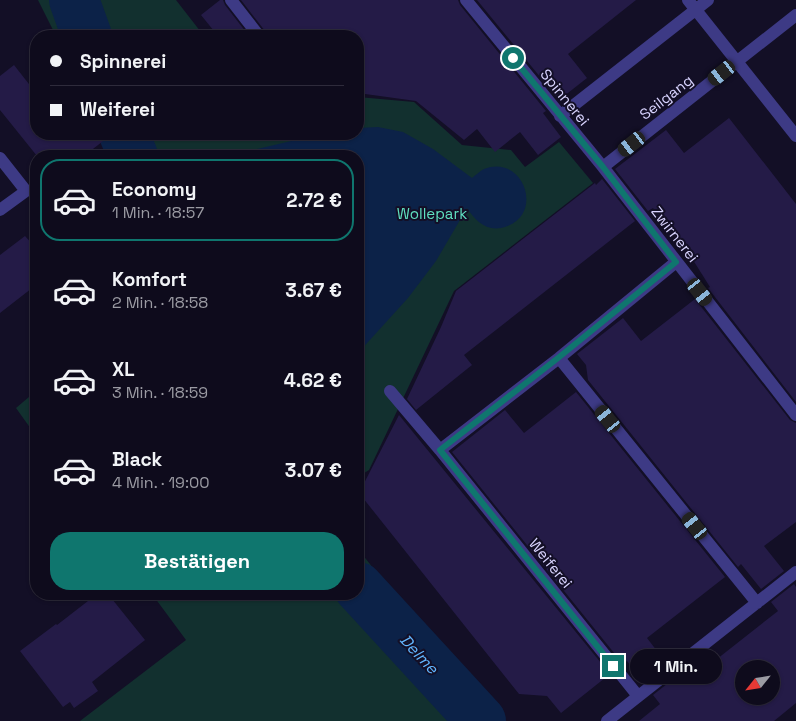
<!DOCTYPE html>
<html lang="de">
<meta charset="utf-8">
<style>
body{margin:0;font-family:"Space Grotesk",sans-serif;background:#1c1929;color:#f1f3f6;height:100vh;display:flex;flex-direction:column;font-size:19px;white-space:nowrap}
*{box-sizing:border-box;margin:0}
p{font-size:16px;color:#9b9ba3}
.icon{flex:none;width:28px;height:28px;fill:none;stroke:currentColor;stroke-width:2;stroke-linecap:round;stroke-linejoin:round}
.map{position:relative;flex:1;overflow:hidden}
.details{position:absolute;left:30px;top:150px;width:334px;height:450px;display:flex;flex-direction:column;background:#0e0b1c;border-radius:20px;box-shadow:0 1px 4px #0004,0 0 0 1px #2e2b3b}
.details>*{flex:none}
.hud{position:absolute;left:30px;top:30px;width:334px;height:110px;border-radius:20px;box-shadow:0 1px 4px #0004,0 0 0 1px #2e2b3b;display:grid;align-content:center;height:110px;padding:0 20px;background:#0e0b1c}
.needle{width:32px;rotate:240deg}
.tools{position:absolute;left:735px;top:660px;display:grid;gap:10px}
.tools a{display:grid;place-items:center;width:45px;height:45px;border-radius:50%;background:#0e0b1c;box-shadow:0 1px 4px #0004,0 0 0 1px #2e2b3b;font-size:25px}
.end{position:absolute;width:22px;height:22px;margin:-11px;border:6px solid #0f766e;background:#fff;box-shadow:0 0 0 2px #fff}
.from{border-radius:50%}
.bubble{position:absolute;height:35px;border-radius:18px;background:#0e0b1c;box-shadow:0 1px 4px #0004,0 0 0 1px #2e2b3b;font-size:16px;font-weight:700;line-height:35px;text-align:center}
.car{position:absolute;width:15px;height:30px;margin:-15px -8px;border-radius:6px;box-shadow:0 0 4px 1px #0007;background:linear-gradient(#222 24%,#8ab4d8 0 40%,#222 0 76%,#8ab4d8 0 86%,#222 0)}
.hud b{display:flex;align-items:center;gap:18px;height:48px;font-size:19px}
.hud b+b{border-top:1px solid #2e2b3b}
.hud i{width:12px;height:12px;background:#f1f3f6}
ul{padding:9px 0 0;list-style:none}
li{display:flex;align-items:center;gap:15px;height:82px;margin:0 10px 8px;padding:0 10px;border:2px solid transparent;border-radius:20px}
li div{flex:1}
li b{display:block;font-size:19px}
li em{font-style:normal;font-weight:700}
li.current{border-color:#0f766e}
li>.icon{width:45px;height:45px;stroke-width:1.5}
.action{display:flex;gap:10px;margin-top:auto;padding:10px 20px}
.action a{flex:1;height:58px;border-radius:20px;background:#0f766e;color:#fff;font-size:20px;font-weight:700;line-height:58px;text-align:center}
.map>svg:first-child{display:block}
.green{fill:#12302f}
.water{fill:#0c2248}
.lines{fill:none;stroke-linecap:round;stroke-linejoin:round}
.river{stroke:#0c2248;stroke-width:50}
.building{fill:#241b47;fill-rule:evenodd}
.minor{stroke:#3d3a85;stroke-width:12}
.route{stroke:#0f766e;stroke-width:6}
.labels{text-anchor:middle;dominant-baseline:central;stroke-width:4;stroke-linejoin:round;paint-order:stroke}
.street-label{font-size:15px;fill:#d9d4ff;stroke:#130f26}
.park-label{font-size:15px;fill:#5fe0c0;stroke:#130f26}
.water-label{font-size:16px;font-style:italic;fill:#62b6ff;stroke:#130f26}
</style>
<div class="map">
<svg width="796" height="721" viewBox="0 0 796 721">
<rect width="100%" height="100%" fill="#130f26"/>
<path class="green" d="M 38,0 L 176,0 L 204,36 L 56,36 Z
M 358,97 L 414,102 L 462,145 L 511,150 L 525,167 L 559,142 L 593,183 L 454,291 L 369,470 L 358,477 L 358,156 L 115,156 L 104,134 L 358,134 Z
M 36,391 L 36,436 L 16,408 Z
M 358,549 L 427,636 L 505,721 L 80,721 L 186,640 L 152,594 L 358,594 Z"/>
<path class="water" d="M 378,127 L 403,132 L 433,149 L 472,178 C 476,175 480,171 484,169 C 524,153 547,218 501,228 C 485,231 474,219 467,208 L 436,261 L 408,298 L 358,353 L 358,156 L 228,156 L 321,134 L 358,134 L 358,128 Z"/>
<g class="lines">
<path class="river" d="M 74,0 L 87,36
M 124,134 L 133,156
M 358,587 L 481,721"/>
</g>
<path class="building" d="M 220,0 L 223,0 L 225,5 L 249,36 L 218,36 L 201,15 Z
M 241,0 L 458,0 L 460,5 L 546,111 L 543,113 L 561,137 L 538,155 L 520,132 L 495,152 L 477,129 L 464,140 L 416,101 L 358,93 L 358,36 L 267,36 L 265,31 Z
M 477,0 L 636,0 L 568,54 L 587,78 L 559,100 Z
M 14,65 L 36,93 L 36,134 L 112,134 L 84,156 L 37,156 L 0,110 L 0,76 Z
M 729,118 L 796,204 L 796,402 L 708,288 L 710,287 L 693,260 L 653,208 L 648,211 L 615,169 L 666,130 L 684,153 Z
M 602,179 L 635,221 L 464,355 L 472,365 L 416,410 L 407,399 L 441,327 L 456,291 L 595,183 L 596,185 Z
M 25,236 L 36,248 L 36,285 L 0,313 L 0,255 Z
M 695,299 L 790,420 L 796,423 L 796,522 L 764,546 L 784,571 L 761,589 L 741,564 L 738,567 L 588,380 L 586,365 L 577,354 L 623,318 L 641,341 Z
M 576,392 L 725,577 L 647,638 L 667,664 L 643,682 L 627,661 L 623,664 L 452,452 L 505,410 L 524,433 Z
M 399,415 L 610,674 L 561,713 L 547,696 L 519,694 L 359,493 Z
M 794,584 L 796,587 L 796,703 L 774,721 L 639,721 L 660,704 L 653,695 L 677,676 L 684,685 L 778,611 L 771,602 ZM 744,669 L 771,669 L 771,696 L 744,696 Z
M 97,594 L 108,594 L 145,640 L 92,682 L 98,691 L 74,708 L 70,702 L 63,707 L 20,651 L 56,624 L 57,625 Z"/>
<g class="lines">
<path class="minor" d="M 231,0 L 259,36
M 466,0 L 603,167 L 796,415
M 688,0 L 796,136
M 560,116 L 708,0
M 0,158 L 26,191 L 0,210
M 603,167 L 796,15
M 559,358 L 757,603
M 390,391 L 440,450 L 638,696
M 440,450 L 559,358 L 676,262
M 607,721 L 796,572"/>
</g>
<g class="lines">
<path class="route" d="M 513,58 L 603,167 L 676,262 L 558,358 L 440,450 L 613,666"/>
</g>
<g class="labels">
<g class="street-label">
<text transform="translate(565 97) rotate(51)">Spinnerei</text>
<text transform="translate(666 97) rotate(-38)">Seilgang</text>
<text transform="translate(675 234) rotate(52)">Zwirnerei</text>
<text transform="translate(551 563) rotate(51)">Weiferei</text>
</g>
<g class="park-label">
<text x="432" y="213">Wollepark</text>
</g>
<g class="water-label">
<text transform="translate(419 654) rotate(47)">Delme</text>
</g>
</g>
</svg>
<div class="tools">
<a><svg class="needle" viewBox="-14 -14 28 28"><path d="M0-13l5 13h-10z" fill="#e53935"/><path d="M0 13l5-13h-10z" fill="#9b9ba3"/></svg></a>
</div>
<i class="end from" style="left:513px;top:58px"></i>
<i class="end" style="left:613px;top:666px"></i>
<div class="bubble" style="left:630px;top:649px;width:92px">1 Min.</div>
<i class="car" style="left:722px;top:73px;rotate:232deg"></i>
<i class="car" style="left:632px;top:144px;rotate:232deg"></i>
<i class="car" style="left:700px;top:292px;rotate:142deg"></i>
<i class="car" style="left:608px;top:419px;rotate:321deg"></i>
<i class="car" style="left:695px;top:526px;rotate:321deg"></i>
<div class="hud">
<b><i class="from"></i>Spinnerei</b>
<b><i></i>Weiferei</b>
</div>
<section class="details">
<ul>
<li class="current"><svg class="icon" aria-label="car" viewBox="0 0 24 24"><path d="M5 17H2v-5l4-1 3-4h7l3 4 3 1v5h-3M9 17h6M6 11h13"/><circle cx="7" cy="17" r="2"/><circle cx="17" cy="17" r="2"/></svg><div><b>Economy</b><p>1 Min. · 18:57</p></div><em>2.72 €</em></li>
<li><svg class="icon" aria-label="car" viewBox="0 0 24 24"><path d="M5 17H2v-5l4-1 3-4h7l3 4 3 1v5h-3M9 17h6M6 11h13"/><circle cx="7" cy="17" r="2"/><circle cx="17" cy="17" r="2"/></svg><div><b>Komfort</b><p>2 Min. · 18:58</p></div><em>3.67 €</em></li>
<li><svg class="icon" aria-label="car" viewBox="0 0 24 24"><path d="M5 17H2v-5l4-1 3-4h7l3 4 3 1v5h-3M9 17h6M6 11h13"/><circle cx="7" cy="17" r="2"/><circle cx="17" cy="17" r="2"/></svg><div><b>XL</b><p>3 Min. · 18:59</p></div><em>4.62 €</em></li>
<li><svg class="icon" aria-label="car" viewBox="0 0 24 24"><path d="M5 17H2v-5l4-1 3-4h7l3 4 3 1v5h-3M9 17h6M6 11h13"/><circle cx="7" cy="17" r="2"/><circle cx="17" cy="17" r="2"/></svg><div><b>Black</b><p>4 Min. · 19:00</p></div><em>3.07 €</em></li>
</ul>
<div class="action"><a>Bestätigen</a></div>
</section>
</div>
